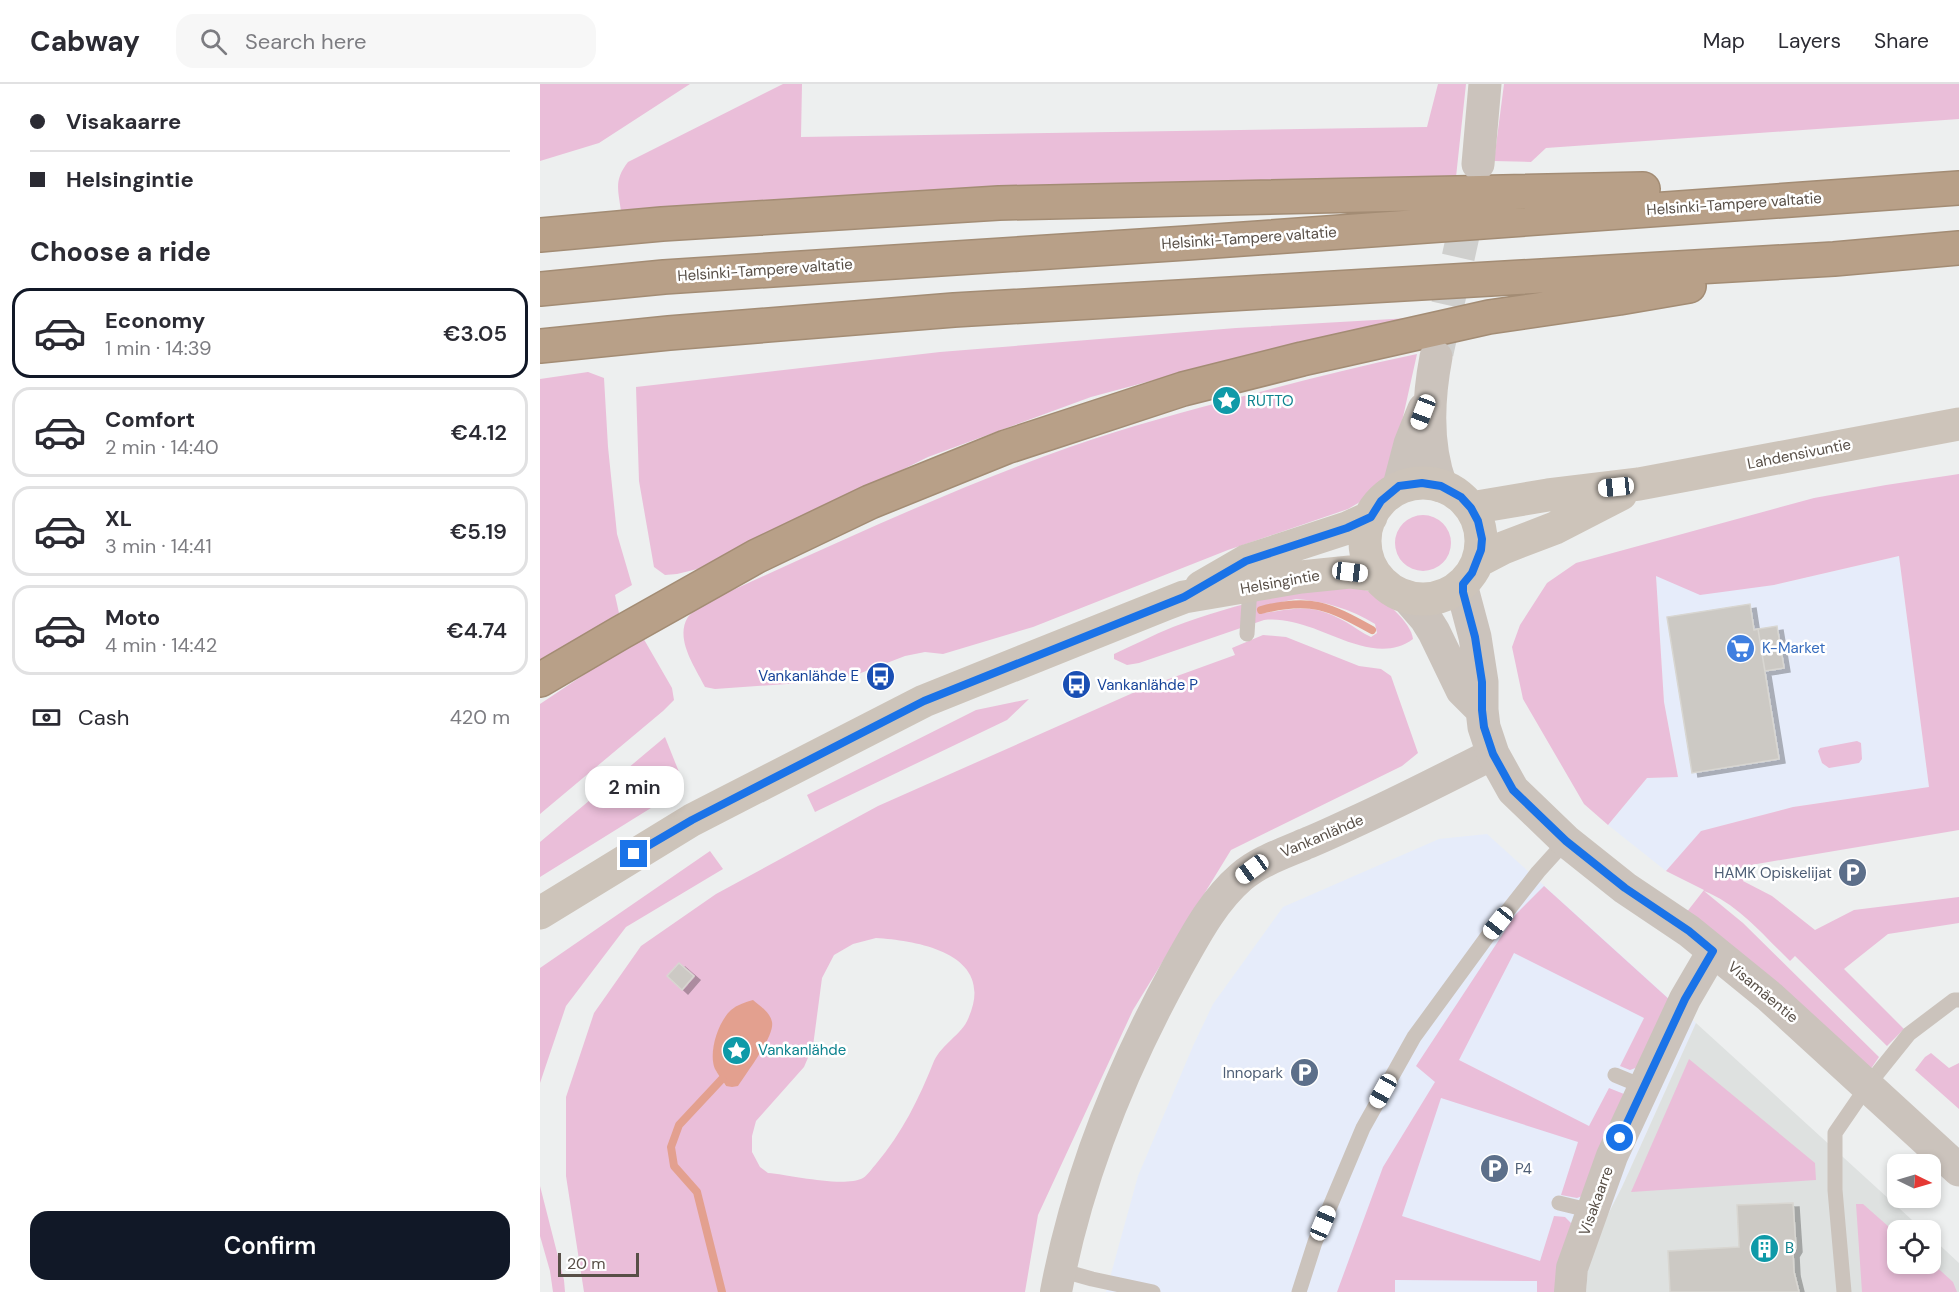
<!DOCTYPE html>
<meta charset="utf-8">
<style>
body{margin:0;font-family:"DM Sans",sans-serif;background:#f7f7f7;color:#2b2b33;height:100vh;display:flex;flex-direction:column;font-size:22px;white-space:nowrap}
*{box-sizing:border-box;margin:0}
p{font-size:20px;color:#7c7c81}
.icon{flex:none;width:33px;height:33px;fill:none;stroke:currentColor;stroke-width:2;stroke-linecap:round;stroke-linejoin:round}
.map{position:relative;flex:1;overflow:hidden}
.side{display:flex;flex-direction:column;background:#fff;width:540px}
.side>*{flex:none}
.guide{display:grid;align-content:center;height:132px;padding:0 30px;background:#fff}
.needle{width:39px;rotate:95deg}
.tools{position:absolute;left:1347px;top:1070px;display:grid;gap:12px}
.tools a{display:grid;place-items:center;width:54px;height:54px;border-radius:12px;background:#fff;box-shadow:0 3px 9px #0003;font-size:30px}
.scale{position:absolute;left:18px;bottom:15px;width:81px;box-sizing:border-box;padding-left:6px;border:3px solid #584f47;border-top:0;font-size:16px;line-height:21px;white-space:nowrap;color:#584f47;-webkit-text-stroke:4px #fff;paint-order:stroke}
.end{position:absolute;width:27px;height:27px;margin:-14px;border:8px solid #1a73e8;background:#fff;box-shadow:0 0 0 3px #fff}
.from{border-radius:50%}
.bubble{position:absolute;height:42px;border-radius:18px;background:#fff;box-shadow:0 3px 9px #0003;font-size:20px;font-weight:600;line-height:42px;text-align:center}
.car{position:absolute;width:18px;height:36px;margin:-18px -9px;border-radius:8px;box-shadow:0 0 4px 2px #0007;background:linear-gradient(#fff 24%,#345 0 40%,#fff 0 76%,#345 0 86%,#fff 0)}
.guide b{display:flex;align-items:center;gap:21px;height:57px;font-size:22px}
.guide b+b{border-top:2px solid #e1e1e2}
.guide i{width:15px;height:15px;background:#2b2b33}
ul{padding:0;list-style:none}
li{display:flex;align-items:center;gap:18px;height:90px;margin:0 12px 9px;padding:0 18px;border:3px solid #e1e1e2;border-radius:18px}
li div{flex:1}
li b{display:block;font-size:22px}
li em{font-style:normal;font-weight:600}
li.active{border-color:#111827}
li>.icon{width:54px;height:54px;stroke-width:1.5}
h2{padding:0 30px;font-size:27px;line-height:72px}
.pay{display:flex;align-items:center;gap:15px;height:66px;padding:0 30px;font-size:22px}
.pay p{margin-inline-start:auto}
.button{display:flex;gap:12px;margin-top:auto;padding:12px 30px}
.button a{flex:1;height:69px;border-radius:18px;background:#111827;color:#fff;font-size:24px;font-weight:600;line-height:69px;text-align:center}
header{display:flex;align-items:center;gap:36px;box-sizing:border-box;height:84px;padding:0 30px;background:#fff;border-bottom:2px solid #e1e1e2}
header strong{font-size:28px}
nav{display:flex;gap:33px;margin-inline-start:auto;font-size:21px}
.search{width:420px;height:54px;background:#f7f7f7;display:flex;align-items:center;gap:15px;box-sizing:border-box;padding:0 21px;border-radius:18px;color:#7c7c81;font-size:22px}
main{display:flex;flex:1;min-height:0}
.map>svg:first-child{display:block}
.commercial{fill:#e6ecfa}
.education{fill:#dee1e0}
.green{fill:#eabed9;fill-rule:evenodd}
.water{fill:#e3a08f}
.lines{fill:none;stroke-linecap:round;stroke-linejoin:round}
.stream{stroke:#e3a08f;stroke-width:8}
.building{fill:#ccc9c4;stroke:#d8d6d1;stroke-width:1.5;filter:url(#shadow)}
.tertiary-tunnel{stroke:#cfcfcd;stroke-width:33;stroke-dasharray:33 16;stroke-linecap:butt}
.motorway-casing{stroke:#a38c74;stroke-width:36}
.service{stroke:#cbc3bc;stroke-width:15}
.minor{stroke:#cbc3bc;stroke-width:32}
.tertiary{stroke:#cbc3bc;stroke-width:33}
.secondary{stroke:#cdc4ba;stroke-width:33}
.motorway{stroke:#b8a088;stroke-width:33}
.route{stroke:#1a73e8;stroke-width:8}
.labels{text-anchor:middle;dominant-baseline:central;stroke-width:5;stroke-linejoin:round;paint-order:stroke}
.street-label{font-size:15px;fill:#584f47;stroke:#fff}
.culture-label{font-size:15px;fill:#0d838f;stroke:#fff;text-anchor:start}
.shop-label{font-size:15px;fill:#366cbe;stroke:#fff;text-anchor:start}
.transit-label{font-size:15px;fill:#164399;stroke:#fff;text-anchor:end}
.service-label{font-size:15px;fill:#4e5e75;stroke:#fff;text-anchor:end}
</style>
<header>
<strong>Cabway</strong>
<div class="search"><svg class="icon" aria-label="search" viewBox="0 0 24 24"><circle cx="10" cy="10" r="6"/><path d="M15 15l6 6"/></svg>Search here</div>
<nav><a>Map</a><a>Layers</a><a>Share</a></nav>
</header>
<main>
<section class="side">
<div class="guide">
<b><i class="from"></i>Visakaarre</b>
<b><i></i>Helsingintie</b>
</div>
<h2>Choose a ride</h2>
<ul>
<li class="active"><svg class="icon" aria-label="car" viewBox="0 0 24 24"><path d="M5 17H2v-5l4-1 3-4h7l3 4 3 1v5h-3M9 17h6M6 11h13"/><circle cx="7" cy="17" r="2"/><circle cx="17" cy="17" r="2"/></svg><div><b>Economy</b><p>1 min · 14:39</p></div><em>€3.05</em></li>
<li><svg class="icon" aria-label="car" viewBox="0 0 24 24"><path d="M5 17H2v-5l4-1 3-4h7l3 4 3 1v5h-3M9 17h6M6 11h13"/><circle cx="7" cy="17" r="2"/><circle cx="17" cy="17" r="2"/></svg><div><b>Comfort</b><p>2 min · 14:40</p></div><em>€4.12</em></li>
<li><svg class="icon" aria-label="car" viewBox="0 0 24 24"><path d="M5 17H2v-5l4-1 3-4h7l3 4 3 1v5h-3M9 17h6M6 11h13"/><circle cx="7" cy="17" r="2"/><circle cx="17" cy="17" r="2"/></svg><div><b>XL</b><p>3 min · 14:41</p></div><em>€5.19</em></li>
<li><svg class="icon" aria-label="car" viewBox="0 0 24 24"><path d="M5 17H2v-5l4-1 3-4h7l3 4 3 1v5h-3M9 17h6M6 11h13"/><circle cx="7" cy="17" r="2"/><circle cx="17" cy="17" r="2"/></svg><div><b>Moto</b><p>4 min · 14:42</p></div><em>€4.74</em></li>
</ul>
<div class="pay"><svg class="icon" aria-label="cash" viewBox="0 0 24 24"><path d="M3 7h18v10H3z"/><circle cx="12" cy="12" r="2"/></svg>Cash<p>420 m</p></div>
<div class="button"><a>Confirm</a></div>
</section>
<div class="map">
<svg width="1419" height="1208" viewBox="0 0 1419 1208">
<defs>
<filter id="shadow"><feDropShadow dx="6" dy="4" stdDeviation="0" flood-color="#0004"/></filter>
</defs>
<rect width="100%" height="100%" fill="#edefef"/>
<path class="commercial" d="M 1359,472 L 1389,703 L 1253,723 L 1162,747 L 1126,787 L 1068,741 L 1107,694 L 1138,692 L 1124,618 L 1116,492 L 1206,504 L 1234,501 Z
M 947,750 L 1156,939 L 1082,1103 L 1062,1142 L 1048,1184 L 1046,1208 L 566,1208 L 598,1092 L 653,962 L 673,920 L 743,823 L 899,755 Z"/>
<path class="education" d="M 1156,939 L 1383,1146 L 1358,1146 L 1358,1179 L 1390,1179 L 1391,1153 L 1419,1179 L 1419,1208 L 1046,1208 L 1048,1184 L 1062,1142 L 1082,1103 Z"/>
<path class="green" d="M 0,0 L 150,0 L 59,59 L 0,77 Z
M 243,0 L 262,0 L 261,53 L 887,43 L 898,0 L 926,0 L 916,93 L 391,106 L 81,127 C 78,105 74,96 88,78 Z
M 964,0 L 1419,0 L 1419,35 L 1006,64 L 991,78 L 954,77 Z
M 870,234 L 707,271 L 551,313 L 388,373 L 166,483 L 137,490 L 125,491 L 114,483 L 99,397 L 96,303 L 400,268 L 696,244 Z
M 877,270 L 853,378 L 842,401 L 825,415 L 808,425 L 688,466 L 493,543 L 403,570 L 385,568 L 365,572 L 313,592 L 290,597 L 175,605 L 165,603 C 156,584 134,555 148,533 C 153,526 167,519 175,514 C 292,461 409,406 530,363 C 587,343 646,327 704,312 C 761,297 819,282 877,270 Z
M 48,288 L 64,294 L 68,363 L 77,450 L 92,501 L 75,511 L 79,529 L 0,578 L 0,295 Z
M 1419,390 L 1419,746 L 1211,781 L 1203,797 L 1232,812 L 1275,846 L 1314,826 L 1419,813 L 1419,839 L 1348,850 L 1304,885 L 1364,945 L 1347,962 L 1255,872 L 1250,877 C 1224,852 1198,820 1164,807 L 1203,839 L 1339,973 L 1328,989 L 1146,829 L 1164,806 L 1126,787 L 1161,747 L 1253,723 L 1389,703 L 1359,472 L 1234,501 L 1160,511 L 1116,492 L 1124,618 L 1138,693 L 1107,694 L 1068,741 L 1044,720 L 983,615 L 972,563 L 980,541 L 1007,499 L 1036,479 L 1274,414 L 1346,401 Z
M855 459a28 28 0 1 1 56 0a28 28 0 1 1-56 0Z
M 794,501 C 805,503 818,503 828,507 C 842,513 872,539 873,555 C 837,582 789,545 752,538 C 743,536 734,535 724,536 L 599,579 L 587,581 L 574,575 L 574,570 C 594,561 613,551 633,543 C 685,523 740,510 794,501 ZM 756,515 C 784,517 811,525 835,540 L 837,549 L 831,553 C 822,549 815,543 806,538 C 772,519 760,524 723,529 L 717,527 L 723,522 Z
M 723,551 L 746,553 L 819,582 L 841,585 L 851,592 L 878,669 L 862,682 L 691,766 L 593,926 L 498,1131 L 485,1208 L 44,1208 L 26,1092 L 26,1013 L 54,929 L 101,862 L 176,810 L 338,722 L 604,604 L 695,571 L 692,564 ZM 336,854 C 382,857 457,871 428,935 C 422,950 402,960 394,977 C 379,1015 362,1049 336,1080 C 332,1084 328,1091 323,1094 C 303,1104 252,1091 228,1089 L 220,1083 L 212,1068 L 212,1052 L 216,1037 L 264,983 L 273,962 L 282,894 L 294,871 L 313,860 ZM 191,927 L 186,1002 C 183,997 178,991 176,986 C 167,966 181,942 191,927 Z
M 102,552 L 132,604 L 134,616 L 123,627 L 0,730 L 0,620 Z
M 489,615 L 467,636 L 275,728 L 267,711 L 436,626 Z
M 125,653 L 143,698 L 119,719 L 0,793 L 0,758 Z
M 1317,657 L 1321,659 L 1322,675 L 1319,679 L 1289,684 L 1282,679 L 1278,667 L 1280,664 Z
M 170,767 L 183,785 L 86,843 L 26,922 L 0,999 L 0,884 Z
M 1004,802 L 1131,917 L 1098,983 L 1090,986 L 1080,982 L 1104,934 L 974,869 L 919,976 L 1049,1042 L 1069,1004 L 1084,1010 L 1045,1111 L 1037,1114 L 1021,1111 L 1038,1058 L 901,1014 L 862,1132 L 1000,1177 L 1014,1132 L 1025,1133 L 1031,1139 L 1030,1151 L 1016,1208 L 997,1208 L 997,1197 L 855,1196 L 855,1208 L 797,1208 L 843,1083 L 895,998 L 876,982 L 976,830 Z
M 1391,969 L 1409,984 L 1419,979 L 1419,1025 L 1375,986 L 1385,973 Z
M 1149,975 L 1275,1079 L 1276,1096 L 1091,1108 Z
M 0,1102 L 24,1196 L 25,1208 L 13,1208 L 10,1187 L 0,1152 Z
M 1316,1120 L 1323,1120 L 1357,1150 L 1358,1179 L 1391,1178 L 1413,1198 L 1417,1208 L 1322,1208 Z"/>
<path class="water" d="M 213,916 C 220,922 230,928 232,938 C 235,952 206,989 198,1002 L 192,1003 L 186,1002 C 183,997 178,991 175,985 C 168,969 178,938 191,926 C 197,921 205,918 213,916 Z"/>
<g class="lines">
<path class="stream" d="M 721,526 C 771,513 788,522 832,546
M 182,1208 L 157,1108 L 134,1082 L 131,1063 L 139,1041 L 182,995"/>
</g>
<path class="building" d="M 1210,520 L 1214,546 L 1218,545 L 1239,675 L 1152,689 L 1127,533 Z
M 1237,542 L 1244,584 L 1225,587 L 1218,545 Z
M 139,879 L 154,892 L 142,906 L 127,892 Z
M 1253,1119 L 1256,1164 L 1253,1169 L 1254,1188 L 1259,1208 L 1130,1208 L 1128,1167 L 1199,1163 L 1197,1121 Z"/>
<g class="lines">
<path class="tertiary-tunnel" d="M 897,269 L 932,111"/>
<defs>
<path id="motorway" d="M 0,151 L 122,140 L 459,119 L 1103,105
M 0,205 L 124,193 L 647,159 L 1419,104
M 0,262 L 129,249 L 414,226 L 1294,175 L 1419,164
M 0,596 L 80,549 L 217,472 L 330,418 L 466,363 L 643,305 L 762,275 L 949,233 L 1079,214 L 1149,202"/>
</defs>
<use href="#motorway" class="motorway-casing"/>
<path class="service" d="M 707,550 L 710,503
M 1075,991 L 1104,1003
M 1019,1119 L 1052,1127
M 520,1186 L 552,1195 L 613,1208
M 759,1208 L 775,1158 L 823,1044 L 874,953 L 947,853 L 998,788 L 1026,757
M 1304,1208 L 1295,1106 L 1295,1049 L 1328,1001 L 1369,950 L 1414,916 L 1419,916"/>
<path class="minor" d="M 516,1208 C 537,1095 581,986 636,886 C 654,854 672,818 701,793 C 720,777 742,770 765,760 C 780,754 795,747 810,740 C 859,718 905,694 953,670
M 1030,1208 L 1032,1184 L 1072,1072 L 1145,915 L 1173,867"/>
<path class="tertiary" d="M 938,80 L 945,0
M 896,273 C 888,315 886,362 901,402
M 859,402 L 870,360 L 884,325
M 923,500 L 923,508 L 935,553 L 942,598 L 942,626 L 944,643 L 953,670 L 973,706 L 1026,757 L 1085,804 L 1149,847 L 1230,913 L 1419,1086
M 867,513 L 886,535 L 894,548 L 922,606 L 942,626"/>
<path class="secondary" d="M825 457a58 58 0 1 1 116 0a58 58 0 1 1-116 0Z
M 931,424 L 1008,411 L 1099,400 L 1419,340
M 938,477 L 963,464 L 1015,444 L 1081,410
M 661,503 L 706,477 L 807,444 L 831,433
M 0,829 L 152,736 L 384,617 L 626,520 L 644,513 L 761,493 L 810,488 L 836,491"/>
<use href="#motorway" class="motorway"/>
</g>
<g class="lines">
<path class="route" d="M 94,770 L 152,736 L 384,617 L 644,513 L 706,477 L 807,444 L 831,433 L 841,417 L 859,402 L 882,399 L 901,402 L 921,413 L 931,424 L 938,437 L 942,455 L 941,466 L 932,489 L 923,500 L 923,508 L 935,553 L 942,598 L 942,626 L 944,643 L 953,670 L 973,706 L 1026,757 L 1085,804 L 1149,847 L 1173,867 L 1145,915 L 1080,1054"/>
</g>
<defs>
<symbol id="sight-disc" viewBox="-11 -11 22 22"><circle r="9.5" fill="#0f9aa8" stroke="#fff"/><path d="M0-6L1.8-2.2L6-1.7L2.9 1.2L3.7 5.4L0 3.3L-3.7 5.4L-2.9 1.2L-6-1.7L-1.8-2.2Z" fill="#fff"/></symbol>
<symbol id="supermarket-disc" viewBox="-11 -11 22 22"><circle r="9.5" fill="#3f7fe0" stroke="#fff"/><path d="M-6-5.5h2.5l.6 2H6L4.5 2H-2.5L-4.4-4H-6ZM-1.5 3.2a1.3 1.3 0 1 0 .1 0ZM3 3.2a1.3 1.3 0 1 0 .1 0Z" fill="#fff"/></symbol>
<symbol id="bus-disc" viewBox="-11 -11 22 22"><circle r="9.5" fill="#1a4fb4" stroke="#fff"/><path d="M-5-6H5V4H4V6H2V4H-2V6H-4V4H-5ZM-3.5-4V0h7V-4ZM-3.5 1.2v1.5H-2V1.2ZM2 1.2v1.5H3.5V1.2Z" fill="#fff"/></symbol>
<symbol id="parking-disc" viewBox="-11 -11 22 22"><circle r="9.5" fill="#5c6f8a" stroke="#fff"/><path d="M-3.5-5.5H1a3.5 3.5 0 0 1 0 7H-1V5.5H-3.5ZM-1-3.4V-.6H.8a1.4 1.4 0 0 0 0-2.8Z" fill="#fff"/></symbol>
<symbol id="building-disc" viewBox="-11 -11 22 22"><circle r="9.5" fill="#0f9aa8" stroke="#fff"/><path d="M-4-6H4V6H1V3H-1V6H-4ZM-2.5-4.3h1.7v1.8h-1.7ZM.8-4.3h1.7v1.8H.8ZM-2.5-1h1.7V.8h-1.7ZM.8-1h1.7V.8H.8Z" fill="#fff"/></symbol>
</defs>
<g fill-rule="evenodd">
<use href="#sight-disc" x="670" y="300" width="33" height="33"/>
<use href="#supermarket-disc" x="1184" y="548" width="33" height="33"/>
<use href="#bus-disc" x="324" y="576" width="33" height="33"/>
<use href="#bus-disc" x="520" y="584" width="33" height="33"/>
<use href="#parking-disc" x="1296" y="772" width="33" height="33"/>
<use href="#sight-disc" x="180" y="950" width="33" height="33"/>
<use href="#parking-disc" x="748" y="972" width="33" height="33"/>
<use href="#parking-disc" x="938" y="1068" width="33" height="33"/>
<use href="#building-disc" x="1208" y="1148" width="33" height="33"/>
</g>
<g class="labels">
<g class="street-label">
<text transform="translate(1194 120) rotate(-4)">Helsinki-Tampere valtatie</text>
<text transform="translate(709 154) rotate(-4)">Helsinki-Tampere valtatie</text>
<text transform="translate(225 186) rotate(-4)">Helsinki-Tampere valtatie</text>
<text transform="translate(1259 370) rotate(-11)">Lahdensivuntie</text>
<text transform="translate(740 498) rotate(-10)">Helsingintie</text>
<text transform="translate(782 752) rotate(-23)">Vankanlähde</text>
<text transform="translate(1223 908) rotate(40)">Visamäentie</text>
<text transform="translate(1056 1117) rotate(-70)">Visakaarre</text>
</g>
<g class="culture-label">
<text x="707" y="317">RUTTO</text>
<text x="218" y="966">Vankanlähde</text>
<text x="1245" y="1164">B</text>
</g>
<g class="shop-label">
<text x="1222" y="564">K-Market</text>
</g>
<g class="transit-label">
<text x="319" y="592">Vankanlähde E</text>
<text x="557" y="601" text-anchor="start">Vankanlähde P</text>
</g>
<g class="service-label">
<text x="1292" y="789">HAMK Opiskelijat</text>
<text x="743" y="989">Innopark</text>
<text x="975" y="1085" text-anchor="start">P4</text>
</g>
</g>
</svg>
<div class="tools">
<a><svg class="needle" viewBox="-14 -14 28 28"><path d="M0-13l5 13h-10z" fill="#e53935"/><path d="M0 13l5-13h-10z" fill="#7c7c81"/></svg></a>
<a><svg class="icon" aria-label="locate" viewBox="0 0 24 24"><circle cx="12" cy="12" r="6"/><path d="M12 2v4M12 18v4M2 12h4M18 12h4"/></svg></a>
</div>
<div class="scale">20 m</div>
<i class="end from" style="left:1080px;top:1054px"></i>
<i class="end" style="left:94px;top:770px"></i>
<div class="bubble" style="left:45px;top:682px;width:99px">2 min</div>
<i class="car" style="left:883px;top:328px;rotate:201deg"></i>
<i class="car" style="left:1076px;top:403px;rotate:264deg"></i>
<i class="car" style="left:810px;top:488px;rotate:97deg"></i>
<i class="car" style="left:712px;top:785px;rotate:234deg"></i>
<i class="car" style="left:958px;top:839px;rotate:219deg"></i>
<i class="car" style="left:843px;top:1007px;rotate:209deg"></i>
<i class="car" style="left:783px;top:1139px;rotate:23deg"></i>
</div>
</main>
